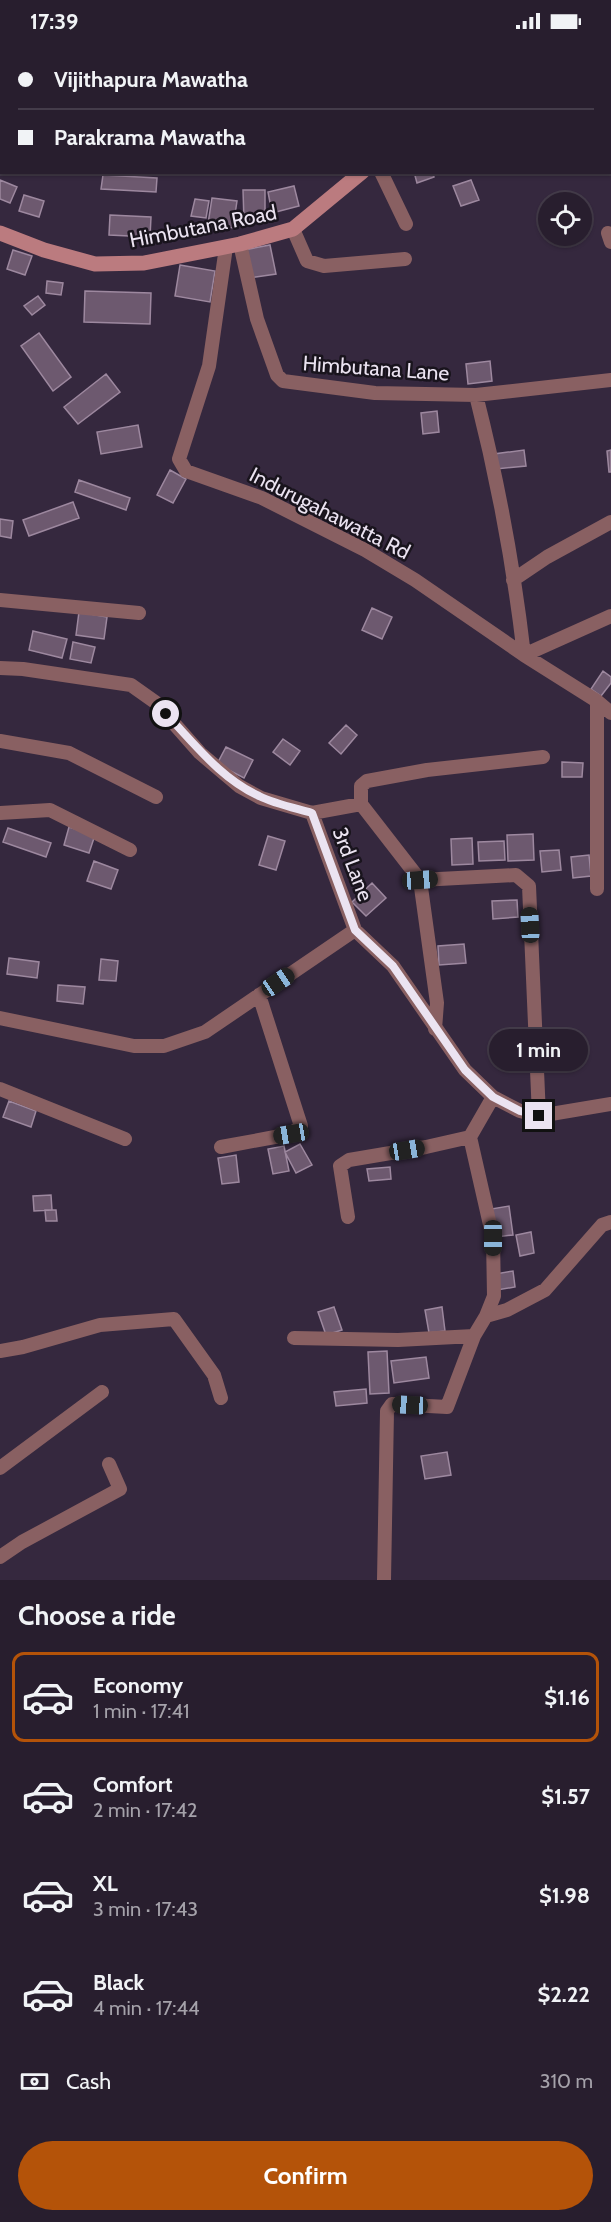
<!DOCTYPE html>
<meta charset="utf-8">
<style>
body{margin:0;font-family:Cabin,sans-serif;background:#302736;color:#f1f3f6;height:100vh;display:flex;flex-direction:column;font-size:22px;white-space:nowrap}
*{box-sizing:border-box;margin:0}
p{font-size:20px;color:#a5a2aa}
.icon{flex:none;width:33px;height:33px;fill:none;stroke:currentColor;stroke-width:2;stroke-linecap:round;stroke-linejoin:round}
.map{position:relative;height:1538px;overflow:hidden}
.drawer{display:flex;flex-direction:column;background:#281e2e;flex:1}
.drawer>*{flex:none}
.banner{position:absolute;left:0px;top:0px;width:612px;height:132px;box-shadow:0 2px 4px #0004,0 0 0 2px #443c4a;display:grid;align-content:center;height:132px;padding:0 18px;background:#281e2e}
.controls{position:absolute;left:538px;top:150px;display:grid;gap:12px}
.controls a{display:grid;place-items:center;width:54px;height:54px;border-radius:50%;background:#281e2e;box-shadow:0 2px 4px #0004,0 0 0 2px #443c4a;font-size:30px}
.end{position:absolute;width:27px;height:27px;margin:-14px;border:8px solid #ebe3f1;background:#111;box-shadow:0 0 0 3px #111}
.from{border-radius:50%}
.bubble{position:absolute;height:42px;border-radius:21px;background:#281e2e;box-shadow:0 2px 4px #0004,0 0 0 2px #443c4a;font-size:20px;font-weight:800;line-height:42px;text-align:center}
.car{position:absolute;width:18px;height:36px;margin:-18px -9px;border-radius:8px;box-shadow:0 0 4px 2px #0007;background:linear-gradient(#222 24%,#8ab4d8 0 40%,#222 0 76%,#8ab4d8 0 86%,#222 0)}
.banner b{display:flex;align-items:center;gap:21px;height:57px;font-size:22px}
.banner b+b{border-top:2px solid #443c4a}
.banner i{width:15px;height:15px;background:#f1f3f6}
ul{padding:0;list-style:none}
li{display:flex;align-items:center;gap:18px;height:90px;margin:0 12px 9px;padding:0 6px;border:3px solid transparent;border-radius:12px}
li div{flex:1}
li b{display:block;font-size:22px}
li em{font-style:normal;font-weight:800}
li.on{border-color:#b45309}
li>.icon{width:54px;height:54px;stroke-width:1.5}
h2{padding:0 18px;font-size:27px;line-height:72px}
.pay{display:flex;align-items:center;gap:15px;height:66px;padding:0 18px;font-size:22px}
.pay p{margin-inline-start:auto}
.primary-button{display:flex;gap:12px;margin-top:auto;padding:12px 18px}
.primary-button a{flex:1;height:69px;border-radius:36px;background:#b45309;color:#fff;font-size:24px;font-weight:800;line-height:69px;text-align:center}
.status{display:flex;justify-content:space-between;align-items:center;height:42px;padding:0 30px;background:#281e2e;direction:ltr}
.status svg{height:16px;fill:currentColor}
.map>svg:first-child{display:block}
.green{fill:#3f6048}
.building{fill:#6d596f;stroke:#9d889f;stroke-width:1.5}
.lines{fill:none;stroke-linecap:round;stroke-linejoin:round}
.street{stroke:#896062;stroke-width:14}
.secondary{stroke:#bb7b7f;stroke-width:15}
.route{stroke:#ebe3f1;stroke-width:8}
.labels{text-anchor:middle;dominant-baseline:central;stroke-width:5;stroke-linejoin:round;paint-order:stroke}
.street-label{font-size:21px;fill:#ebe3f1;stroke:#19141d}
</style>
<div class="status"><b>17:39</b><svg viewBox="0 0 49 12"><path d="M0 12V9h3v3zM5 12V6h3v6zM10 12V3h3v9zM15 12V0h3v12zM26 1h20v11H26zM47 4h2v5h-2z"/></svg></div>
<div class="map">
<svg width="611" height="1538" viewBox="0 0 611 1538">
<rect width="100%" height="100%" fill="#35283e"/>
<path class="green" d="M 94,0 L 214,0 L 94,2 Z"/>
<path class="building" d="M 23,0 L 53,0 L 23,2 Z
M 2,102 L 2,130 L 0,130 Z
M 414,130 L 433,130 L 434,135 L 417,141 Z
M 103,133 L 157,136 L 156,150 L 101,147 Z
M 0,138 L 17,145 L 10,161 L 0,157 Z
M 471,138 L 479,158 L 461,164 L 453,144 Z
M 294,144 L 299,164 L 272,171 L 268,150 Z
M 243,148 L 265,148 L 265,178 L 244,179 Z
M 24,153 L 44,159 L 39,175 L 19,169 Z
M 212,156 L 237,159 L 233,186 L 208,182 Z
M 195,157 L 209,159 L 206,176 L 191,174 Z
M 110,173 L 151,175 L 150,195 L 109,193 Z
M 270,203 L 276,232 L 249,236 L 244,208 Z
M 13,208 L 32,214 L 25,233 L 7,227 Z
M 180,223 L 215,229 L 210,260 L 175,254 Z
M 47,239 L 63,241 L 61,253 L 46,251 Z
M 85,249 L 151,251 L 150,282 L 84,280 Z
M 38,254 L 45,263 L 32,273 L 24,264 Z
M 39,291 L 71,335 L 53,349 L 21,304 Z
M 490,319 L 492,339 L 468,342 L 466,322 Z
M 106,332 L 120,350 L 78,382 L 64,365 Z
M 437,369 L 439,390 L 423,392 L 421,371 Z
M 138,383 L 142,405 L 101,412 L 97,390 Z
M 524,408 L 526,424 L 496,427 L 494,412 Z
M 611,408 L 611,430 L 609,430 L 607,409 Z
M 170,428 L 186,437 L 173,461 L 157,453 Z
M 79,438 L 130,456 L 126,468 L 75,450 Z
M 73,460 L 79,476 L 29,494 L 23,478 Z
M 0,477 L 13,479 L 11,496 L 0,494 Z
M 372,566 L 392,575 L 382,597 L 362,588 Z
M 79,570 L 107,575 L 104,597 L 76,593 Z
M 33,589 L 67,597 L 62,616 L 29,608 Z
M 73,600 L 95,605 L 91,621 L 70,617 Z
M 603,629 L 611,635 L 611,641 L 601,654 L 591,647 Z
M 346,683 L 357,693 L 341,712 L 329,701 Z
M 283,697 L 300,709 L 290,723 L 273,710 Z
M 226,705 L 253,718 L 244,736 L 217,722 Z
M 562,720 L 583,721 L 582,735 L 562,735 Z
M 69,785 L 95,793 L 89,811 L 64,803 Z
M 8,786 L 51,801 L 46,815 L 3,800 Z
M 533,792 L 534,818 L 508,819 L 507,793 Z
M 268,794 L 285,799 L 276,828 L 259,823 Z
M 472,796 L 473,822 L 452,823 L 451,797 Z
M 504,799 L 505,818 L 479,819 L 478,800 Z
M 559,808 L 561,828 L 542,830 L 540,809 Z
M 589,813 L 591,834 L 573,836 L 571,815 Z
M 94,819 L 118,828 L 111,847 L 87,839 Z
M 372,841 L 386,856 L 366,874 L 352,860 Z
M 517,858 L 518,875 L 493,877 L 492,859 Z
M 464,902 L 466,921 L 439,923 L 438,904 Z
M 9,916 L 39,920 L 37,936 L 7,932 Z
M 101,917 L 118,919 L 116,939 L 99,938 Z
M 58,943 L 85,945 L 83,962 L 57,959 Z
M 9,1059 L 36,1069 L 31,1085 L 3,1075 Z
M 300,1102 L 312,1123 L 296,1131 L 285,1110 Z
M 284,1104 L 289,1129 L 273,1132 L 268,1107 Z
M 236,1113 L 239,1140 L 222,1142 L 218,1116 Z
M 390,1125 L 391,1137 L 369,1139 L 367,1127 Z
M 51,1153 L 52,1168 L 34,1169 L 33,1154 Z
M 509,1164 L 513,1193 L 496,1195 L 491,1167 Z
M 45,1168 L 56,1168 L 57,1179 L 46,1179 Z
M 531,1190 L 534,1211 L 520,1214 L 516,1193 Z
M 513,1229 L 515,1245 L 497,1248 L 495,1232 Z
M 334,1265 L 342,1288 L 326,1293 L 318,1270 Z
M 442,1265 L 445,1289 L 429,1291 L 425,1268 Z
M 387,1309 L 389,1351 L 370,1352 L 368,1310 Z
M 426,1315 L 429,1336 L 394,1341 L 391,1319 Z
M 366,1347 L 367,1361 L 336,1364 L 334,1350 Z
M 447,1410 L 451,1433 L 425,1437 L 421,1414 Z"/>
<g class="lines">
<path class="street" d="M 610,90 L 611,90
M 381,130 L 406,182
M 293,187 L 307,219 L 324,224 L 405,217
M 608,191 L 611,200
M 240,202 L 257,277 L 277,333 L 283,339 L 375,351 L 476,353 L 611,338
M 226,205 L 209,324 L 179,417 L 186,429 L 262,456 L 365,508 L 415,538 L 524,613 L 597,659 L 611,671
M 476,353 C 498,439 514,526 524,613 L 611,574
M 513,538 L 547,515 L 611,480
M 0,558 L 139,571
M 0,626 L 23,627 L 131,643 L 155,660 L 200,711 L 220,728 L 239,744 L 261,756 L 312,771 L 361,762 L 420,838 L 437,961 L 435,987
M 0,699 L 69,711 L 156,755
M 361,762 L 361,744 L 367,739 L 427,728 L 543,715
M 0,771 L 50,768 L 130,808
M 312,771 L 355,888
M 420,838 L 516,833 L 529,844 L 539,1074
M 597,847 L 597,659
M 0,976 L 134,1004 L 164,1004 L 205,990 L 355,888 L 393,924 L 465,1028 L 493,1055 L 520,1069 L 539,1074 L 611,1062
M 0,1047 L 125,1097
M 221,1105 L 291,1092 L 301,1084 L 259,953
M 348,1175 L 340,1124 L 349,1118 L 426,1105 L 470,1095
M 486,1274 L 507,1268 L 545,1248 L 602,1183 L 611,1180
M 294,1296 L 398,1298 L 474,1294
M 0,1309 L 23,1305 L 100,1283 L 174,1277 L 214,1333 L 221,1356
M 0,1426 L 102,1350
M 0,1515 L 22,1500 L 120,1447 L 109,1422
M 384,1538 L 387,1369 L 392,1362 L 447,1365 L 474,1294 L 486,1274 L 494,1254 L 493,1196 L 470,1095 L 493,1055"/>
<path class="secondary" d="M 596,2 L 598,0
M 0,191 L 44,208 L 95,222 L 144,221 L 240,202 L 293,187 L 362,130"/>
</g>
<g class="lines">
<path class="route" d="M 166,672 C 195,702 220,736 259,754 C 275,762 295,766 312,771 L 355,888 L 393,924 L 465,1028 L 493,1055 L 520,1069 L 539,1074"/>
</g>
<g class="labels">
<g class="street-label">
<text transform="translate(203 184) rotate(-11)">Himbutana Road</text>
<text transform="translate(376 326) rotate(4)">Himbutana Lane</text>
<text transform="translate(330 471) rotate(27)">Indurugahawatta Rd</text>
<text transform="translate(353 822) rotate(69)">3rd Lane</text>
</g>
</g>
</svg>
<div class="controls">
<a><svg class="icon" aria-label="locate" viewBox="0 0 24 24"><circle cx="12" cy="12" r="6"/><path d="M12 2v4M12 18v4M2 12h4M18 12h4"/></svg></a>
</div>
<i class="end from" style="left:166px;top:672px"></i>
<i class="end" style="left:539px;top:1074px"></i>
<div class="bubble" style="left:489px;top:987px;width:99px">1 min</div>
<i class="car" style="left:420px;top:838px;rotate:86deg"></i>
<i class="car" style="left:530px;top:883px;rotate:357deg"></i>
<i class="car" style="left:278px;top:940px;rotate:56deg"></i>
<i class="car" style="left:291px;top:1092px;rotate:260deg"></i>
<i class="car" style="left:407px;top:1108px;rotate:81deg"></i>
<i class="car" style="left:493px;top:1196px;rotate:180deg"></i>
<i class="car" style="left:410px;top:1363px;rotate:273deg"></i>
<div class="banner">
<b><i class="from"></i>Vijithapura Mawatha</b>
<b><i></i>Parakrama Mawatha</b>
</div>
</div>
<section class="drawer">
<h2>Choose a ride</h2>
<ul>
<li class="on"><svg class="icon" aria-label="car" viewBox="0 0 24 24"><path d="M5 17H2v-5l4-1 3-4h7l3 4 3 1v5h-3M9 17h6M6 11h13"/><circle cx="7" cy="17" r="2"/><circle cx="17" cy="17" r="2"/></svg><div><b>Economy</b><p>1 min · 17:41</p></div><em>$1.16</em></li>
<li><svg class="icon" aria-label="car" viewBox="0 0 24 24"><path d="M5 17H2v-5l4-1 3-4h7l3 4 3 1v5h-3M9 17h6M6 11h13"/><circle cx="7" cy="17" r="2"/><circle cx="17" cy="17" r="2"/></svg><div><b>Comfort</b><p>2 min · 17:42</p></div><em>$1.57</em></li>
<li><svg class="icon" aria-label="car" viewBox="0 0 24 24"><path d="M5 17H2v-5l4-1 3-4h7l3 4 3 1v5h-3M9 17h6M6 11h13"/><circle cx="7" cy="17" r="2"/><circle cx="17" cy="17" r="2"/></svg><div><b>XL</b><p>3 min · 17:43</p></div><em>$1.98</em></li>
<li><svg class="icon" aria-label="car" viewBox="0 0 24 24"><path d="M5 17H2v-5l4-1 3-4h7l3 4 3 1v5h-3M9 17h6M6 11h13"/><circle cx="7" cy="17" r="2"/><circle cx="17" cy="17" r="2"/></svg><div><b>Black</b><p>4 min · 17:44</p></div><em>$2.22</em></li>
</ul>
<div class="pay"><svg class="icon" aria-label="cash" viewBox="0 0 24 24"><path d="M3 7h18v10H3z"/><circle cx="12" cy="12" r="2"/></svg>Cash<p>310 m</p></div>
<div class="primary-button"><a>Confirm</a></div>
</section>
